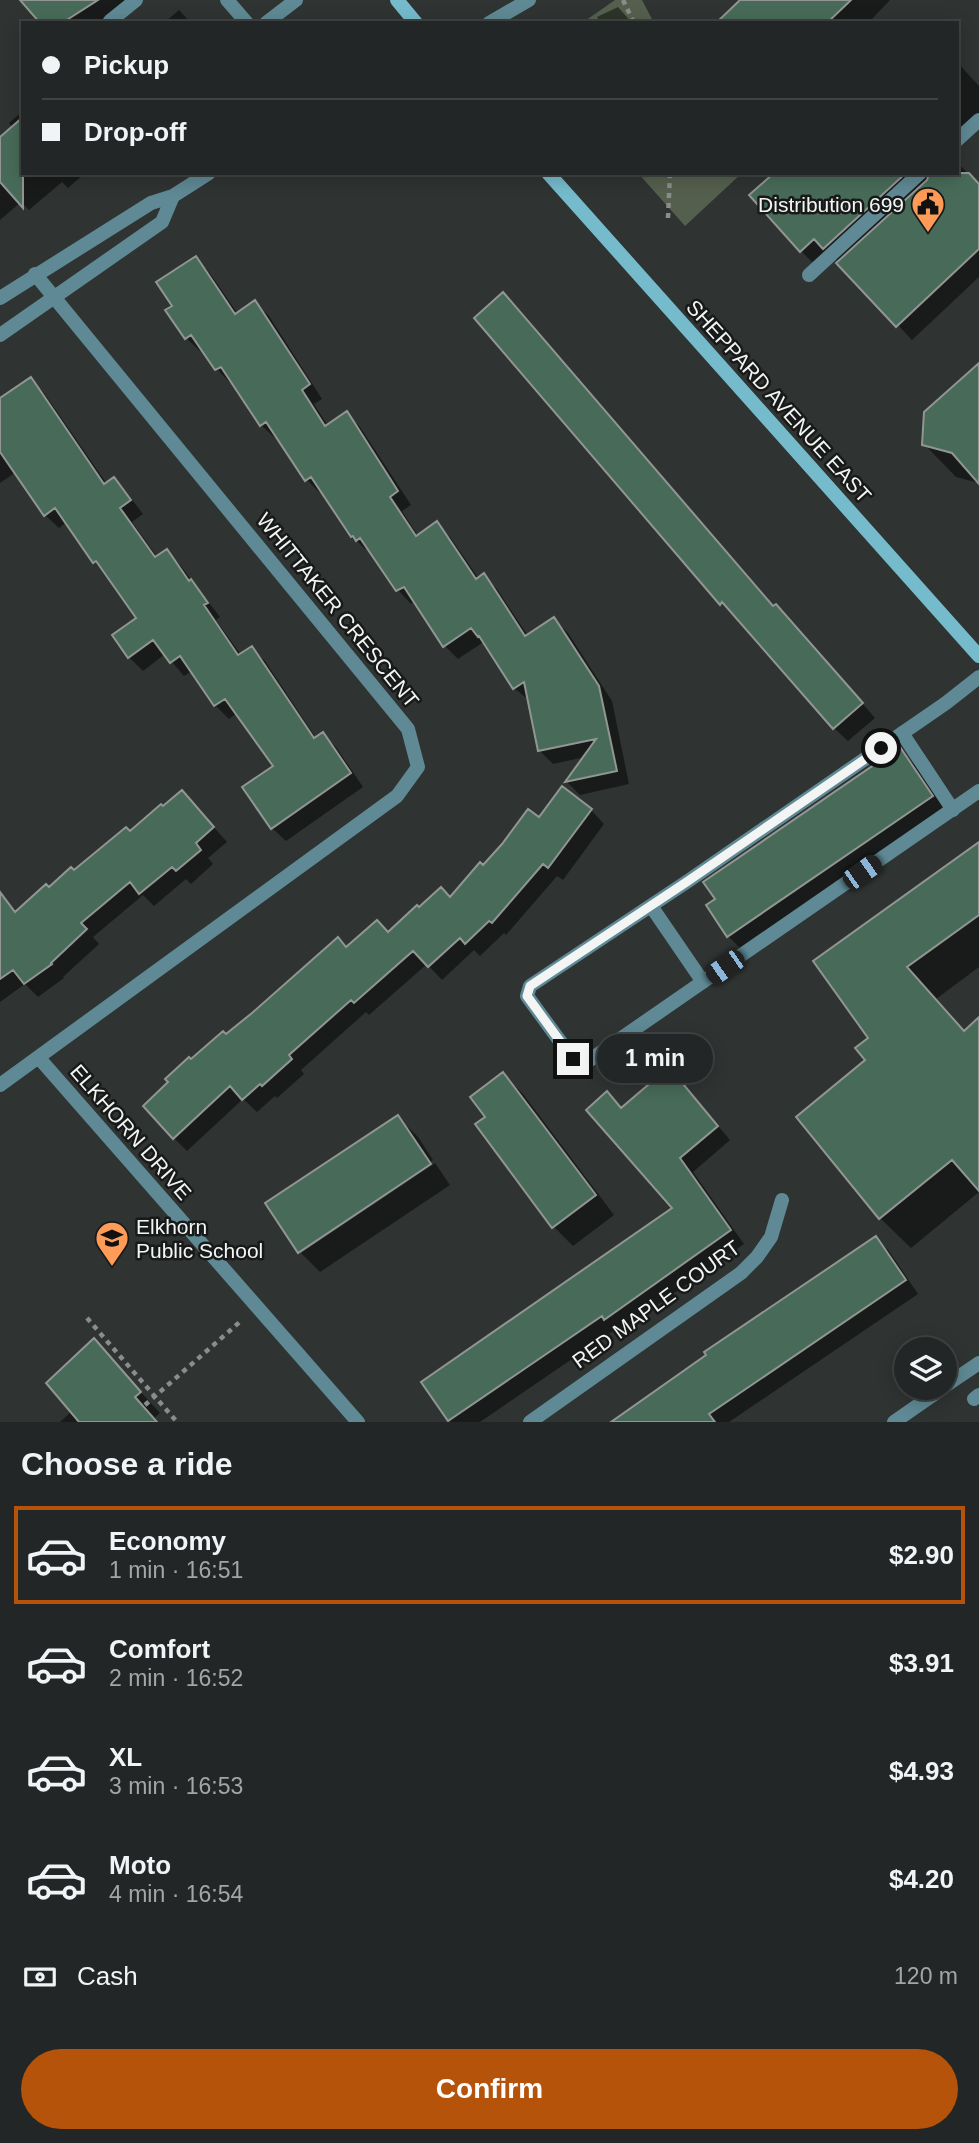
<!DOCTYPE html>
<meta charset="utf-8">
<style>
body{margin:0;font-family:Helvetica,sans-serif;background:#2b2e2e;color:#f1f3f6;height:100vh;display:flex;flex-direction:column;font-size:26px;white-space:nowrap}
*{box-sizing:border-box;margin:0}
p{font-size:23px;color:#a3a5a7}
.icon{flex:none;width:38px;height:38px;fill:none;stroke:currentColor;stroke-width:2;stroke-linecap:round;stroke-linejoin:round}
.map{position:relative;height:1422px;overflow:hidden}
.panel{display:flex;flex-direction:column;background:#232626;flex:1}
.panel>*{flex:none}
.top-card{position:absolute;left:21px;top:21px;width:938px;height:154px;border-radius:0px;box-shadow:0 4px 18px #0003,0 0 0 2px #404343;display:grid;align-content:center;height:154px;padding:0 21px;background:#232626}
.controls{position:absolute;left:894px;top:1337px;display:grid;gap:14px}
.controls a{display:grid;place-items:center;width:63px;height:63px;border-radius:50%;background:#232626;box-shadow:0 4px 18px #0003,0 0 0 2px #404343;font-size:35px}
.end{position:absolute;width:32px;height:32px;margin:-16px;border:9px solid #f3f5f5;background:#111;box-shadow:0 0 0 4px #111}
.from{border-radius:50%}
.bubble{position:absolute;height:49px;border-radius:24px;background:#232626;box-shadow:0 4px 18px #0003,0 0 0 2px #404343;font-size:23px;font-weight:800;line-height:49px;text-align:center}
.car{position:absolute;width:21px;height:42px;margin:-21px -10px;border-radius:9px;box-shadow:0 0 5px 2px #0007;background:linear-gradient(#222 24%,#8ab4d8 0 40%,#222 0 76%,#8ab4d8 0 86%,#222 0)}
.top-card b{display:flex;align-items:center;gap:24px;height:66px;font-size:26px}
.top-card b+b{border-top:2px solid #404343}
.top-card i{width:18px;height:18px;background:#f1f3f6}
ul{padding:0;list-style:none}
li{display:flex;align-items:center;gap:21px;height:98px;margin:0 14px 10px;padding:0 7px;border:4px solid transparent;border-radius:0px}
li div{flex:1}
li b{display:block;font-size:26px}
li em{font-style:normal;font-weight:800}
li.selected{border-color:#b45309}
li>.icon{width:63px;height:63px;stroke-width:1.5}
h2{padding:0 21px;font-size:32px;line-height:84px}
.pay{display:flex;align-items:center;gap:18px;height:77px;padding:0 21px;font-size:26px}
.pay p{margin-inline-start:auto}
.button{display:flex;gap:14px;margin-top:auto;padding:14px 21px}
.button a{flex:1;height:80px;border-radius:42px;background:#b45309;color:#fff;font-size:28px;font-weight:800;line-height:80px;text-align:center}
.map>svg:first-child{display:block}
.green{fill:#54604d}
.shadow{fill:#0007}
.building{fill:#486b59;stroke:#919593;stroke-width:2}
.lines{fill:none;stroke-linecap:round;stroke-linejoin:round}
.path{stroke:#8a8d8c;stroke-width:4.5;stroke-dasharray:5 5;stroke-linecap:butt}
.service{stroke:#5f8994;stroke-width:14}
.minor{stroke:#5f8994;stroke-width:14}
.secondary{stroke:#75bbcc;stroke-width:14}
.route{stroke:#f3f5f5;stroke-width:9}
.labels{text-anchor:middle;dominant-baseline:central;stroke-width:5;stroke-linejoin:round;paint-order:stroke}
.poi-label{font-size:21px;fill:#f3f5f5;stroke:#181a1a;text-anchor:end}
.street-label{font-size:21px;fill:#f3f5f5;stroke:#181a1a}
</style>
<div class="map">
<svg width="979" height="1422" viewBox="0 0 979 1422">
<rect width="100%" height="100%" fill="#2f3332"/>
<path class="green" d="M 615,0 L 642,0 L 654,23 L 582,23 Z
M 638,173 L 742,173 L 685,226 Z"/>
<path class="shadow" d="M 22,0 L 131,0 L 113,23 L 42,23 Z
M 742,0 L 890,0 L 868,23 L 719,23 Z
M 618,7 L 632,23 L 600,23 L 597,17 Z
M 179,10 L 191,23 L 164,23 Z
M 957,62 L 979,86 L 979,119 L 957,139 Z
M 23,111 L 23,173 L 85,173 L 68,188 L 62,182 L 29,210 L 21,202 L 0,220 L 0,140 L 13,128 L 9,123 Z
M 957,162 L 979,186 L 979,277 L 912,340 L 830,253 L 815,265 L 801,251 L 777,173 L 957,173 Z
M 196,258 L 209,272 L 238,314 L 255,302 L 269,316 L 322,399 L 314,404 L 328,426 L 347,414 L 360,427 L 411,505 L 402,511 L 418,536 L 437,524 L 450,537 L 479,579 L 484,576 L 497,589 L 528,636 L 554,619 L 568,633 L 612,701 L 629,784 L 580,795 L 567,782 L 585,757 L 553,764 L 539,750 L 529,700 L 514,688 L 485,641 L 458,659 L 445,646 L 415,601 L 411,604 L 398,590 L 372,552 L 365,549 L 352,536 L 323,492 L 320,493 L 307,480 L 278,436 L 275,438 L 261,425 L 232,381 L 230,383 L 217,369 L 203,349 L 200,351 L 186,338 L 174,306 Z
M 476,318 L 774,608 L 789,619 L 875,718 L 848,741 L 834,728 L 736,615 L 734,617 L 721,603 Z
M 979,365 L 979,483 L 956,477 L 924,444 Z
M 30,379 L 44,393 L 107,484 L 114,479 L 127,493 L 143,514 L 132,522 L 158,558 L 166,551 L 180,565 L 220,617 L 216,620 L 241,655 L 251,648 L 265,661 L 316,738 L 322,734 L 336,747 L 363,787 L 286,841 L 272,828 L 275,766 L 237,713 L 229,719 L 215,705 L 192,671 L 184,676 L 165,654 L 143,671 L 129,657 L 114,636 L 138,618 L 108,575 L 94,561 L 67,522 L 59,528 L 45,515 L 16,472 L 0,483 L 0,401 Z
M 899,749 L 919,769 L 951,817 L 748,956 L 728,936 Z
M 195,806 L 227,842 L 208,858 L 213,864 L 191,884 L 186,879 L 154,906 L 143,895 L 93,937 L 99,944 L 63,977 L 64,978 L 38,997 L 25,984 L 0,1002 L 0,897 L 17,913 L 130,833 Z
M 591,810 L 604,824 L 563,880 L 557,876 L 506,935 L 504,933 L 480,956 L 474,950 L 442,980 L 427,964 L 369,1015 L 366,1012 L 301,1070 L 304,1074 L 277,1098 L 275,1096 L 257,1112 L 243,1099 L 187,1151 L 174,1138 L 191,1061 L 347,949 L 389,934 L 451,899 L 540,819 Z
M 979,851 L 979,967 L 936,999 L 965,1032 L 979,1020 L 979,1192 L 911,1248 L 880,1218 L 867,1060 L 871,1039 L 816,962 Z
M 503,1074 L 523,1094 L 614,1215 L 573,1246 L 553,1226 L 487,1117 Z
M 682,1083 L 730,1140 L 693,1172 L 744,1244 L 619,1332 L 616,1329 L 480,1422 L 451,1422 L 424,1383 L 674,1209 L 622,1109 Z
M 398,1117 L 418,1137 L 433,1160 L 301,1249 L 301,1253 L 435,1163 L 450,1185 L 320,1272 L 300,1252 L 267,1204 Z
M 876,1238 L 889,1251 L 918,1294 L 729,1422 L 614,1422 Z
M 94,1341 L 160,1413 L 154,1418 L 157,1422 L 60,1422 L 72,1411 Z"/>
<path class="building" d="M 20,0 L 98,0 L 62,23 L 40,23 Z
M 740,0 L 851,0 L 827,23 L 716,23 Z
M 23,117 L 23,208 L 0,182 L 0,137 Z
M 774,173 L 906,173 L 823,249 L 814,239 L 800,252 L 749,195 Z
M 929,173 L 969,173 L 979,184 L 979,249 L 896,327 L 836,263 L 927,180 Z
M 196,256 L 235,314 L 255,300 L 310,384 L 302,390 L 325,426 L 347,411 L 398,491 L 390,497 L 416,536 L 437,521 L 476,579 L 484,573 L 525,636 L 554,617 L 599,686 L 617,771 L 565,782 L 596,739 L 538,751 L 524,682 L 513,689 L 479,636 L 478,637 L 471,628 L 443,647 L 404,587 L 396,591 L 360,538 L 356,541 L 353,536 L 351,537 L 311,477 L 305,481 L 266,422 L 260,426 L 221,367 L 215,370 L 191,335 L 185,339 L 165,310 L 172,306 L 156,282 Z
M 503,292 L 773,606 L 776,604 L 863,703 L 833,729 L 722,602 L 720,605 L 474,318 Z
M 979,363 L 979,484 L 952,453 L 922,445 L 924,412 Z
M 31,377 L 104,484 L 114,477 L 131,500 L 120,508 L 155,557 L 167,549 L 189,581 L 191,579 L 208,603 L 204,605 L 238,655 L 252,646 L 314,738 L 323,732 L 351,773 L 271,829 L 242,787 L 273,766 L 225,699 L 214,706 L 180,656 L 170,663 L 153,640 L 128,658 L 112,635 L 136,618 L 96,561 L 93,563 L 55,508 L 44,516 L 0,452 L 0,398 Z
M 900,747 L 933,796 L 727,937 L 706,905 L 715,899 L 703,882 Z
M 562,786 L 592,809 L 548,868 L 543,864 L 492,923 L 489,921 L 465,944 L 460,938 L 428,967 L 413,951 L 354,1003 L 351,1000 L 289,1055 L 292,1059 L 262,1086 L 260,1084 L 242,1100 L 230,1086 L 173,1139 L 143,1106 L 168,1082 L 165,1079 L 189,1057 L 191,1059 L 223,1031 L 226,1034 L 252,1013 L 338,937 L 346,947 L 377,920 L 388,932 L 417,905 L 419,907 L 441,887 L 450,897 L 480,862 L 483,865 L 502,844 L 528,809 L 539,817 Z
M 182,790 L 214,827 L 196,843 L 201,850 L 176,871 L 172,867 L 139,894 L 130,882 L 81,923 L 87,929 L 51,963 L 52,964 L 24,984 L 13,970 L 0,979 L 0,892 L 15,912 L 46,884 L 49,887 L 71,867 L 74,870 L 126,827 L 130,831 L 161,804 L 163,806 Z
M 979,842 L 979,915 L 907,967 L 964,1031 L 979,1017 L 979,1191 L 952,1160 L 879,1219 L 796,1117 L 865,1060 L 855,1048 L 868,1038 L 813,961 Z
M 669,1067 L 718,1126 L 680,1158 L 731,1230 L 604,1320 L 602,1316 L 448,1421 L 421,1382 L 672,1208 L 586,1110 L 607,1091 L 621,1108 Z
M 503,1072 L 596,1195 L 552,1228 L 475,1124 L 485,1117 L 470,1097 Z
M 398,1115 L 431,1164 L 298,1253 L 265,1203 Z
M 876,1236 L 906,1280 L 709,1414 L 715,1422 L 611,1422 L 706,1355 L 704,1352 Z
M 94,1338 L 141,1392 L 135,1397 L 157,1422 L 79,1422 L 46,1383 Z"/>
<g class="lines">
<path class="path" d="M 623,0 L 634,23
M 668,218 L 670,173
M 87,1318 L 177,1422
M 145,1405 L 242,1320"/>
<path class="service" d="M 227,0 L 247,23
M 110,21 L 136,0
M 266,23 L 296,0
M 957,140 L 979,120
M 809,275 L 920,173
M 979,677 L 946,703 L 688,881 L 530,986 L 527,996 L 573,1059 L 578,1063 L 584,1064 L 979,791
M 902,733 L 953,810
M 651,906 L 703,982
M 945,1386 L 979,1363
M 974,1399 L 979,1395
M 894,1422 L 943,1388"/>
<path class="minor" d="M 489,23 L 529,0
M 0,298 L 151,203 L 173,196 L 209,173
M 0,335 L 162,222 L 173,196
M 39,1058 L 358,1422
M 0,1085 L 397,796 L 418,767 L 408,729 L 35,274
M 530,1422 L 741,1273 L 757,1257 L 771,1237 L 782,1200"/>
<path class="secondary" d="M 397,0 L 416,23
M 548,173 L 979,656"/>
</g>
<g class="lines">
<path class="route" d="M 573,1059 L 527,996 L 530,986 L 688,881 L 881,748"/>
</g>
<defs>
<symbol id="civic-pin" viewBox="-11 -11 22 30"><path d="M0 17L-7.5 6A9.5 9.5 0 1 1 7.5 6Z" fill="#fe9c57" stroke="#181a1a"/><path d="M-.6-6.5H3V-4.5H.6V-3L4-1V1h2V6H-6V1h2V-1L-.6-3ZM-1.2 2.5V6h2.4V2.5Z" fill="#111"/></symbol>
<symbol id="school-pin" viewBox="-11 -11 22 30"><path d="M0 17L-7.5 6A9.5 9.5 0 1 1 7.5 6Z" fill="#fe9c57" stroke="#181a1a"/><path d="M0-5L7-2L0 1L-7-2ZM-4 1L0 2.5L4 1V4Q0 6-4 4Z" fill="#111"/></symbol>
</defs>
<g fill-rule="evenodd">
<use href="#civic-pin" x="909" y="185" width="38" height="52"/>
<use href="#school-pin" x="93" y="1219" width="38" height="52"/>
</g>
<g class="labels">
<g class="poi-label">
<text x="904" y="204">Distribution 699</text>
<text x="136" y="1226" text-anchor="start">Elkhorn<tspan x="136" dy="24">Public School</tspan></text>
</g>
<g class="street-label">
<text transform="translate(779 401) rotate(48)">SHEPPARD AVENUE EAST</text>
<text transform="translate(338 610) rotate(51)">WHITTAKER CRESCENT</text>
<text transform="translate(131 1132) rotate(49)">ELKHORN DRIVE</text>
<text transform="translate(656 1304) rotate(-36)">RED MAPLE COURT</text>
</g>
</g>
</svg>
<div class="controls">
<a><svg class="icon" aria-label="layers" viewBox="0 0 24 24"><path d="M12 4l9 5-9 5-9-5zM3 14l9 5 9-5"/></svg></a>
</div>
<i class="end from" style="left:881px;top:748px"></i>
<i class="end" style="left:573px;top:1059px"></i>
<div class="bubble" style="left:597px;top:1034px;width:116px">1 min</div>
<i class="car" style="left:862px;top:872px;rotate:55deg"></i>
<i class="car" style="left:725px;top:967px;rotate:235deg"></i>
<div class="top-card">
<b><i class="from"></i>Pickup</b>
<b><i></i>Drop-off</b>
</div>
</div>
<section class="panel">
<h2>Choose a ride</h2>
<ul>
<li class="selected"><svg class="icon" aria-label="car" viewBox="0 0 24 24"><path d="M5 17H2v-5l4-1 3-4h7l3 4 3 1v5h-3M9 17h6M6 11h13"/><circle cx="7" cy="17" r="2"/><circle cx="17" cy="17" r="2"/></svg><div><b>Economy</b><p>1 min · 16:51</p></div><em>$2.90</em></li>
<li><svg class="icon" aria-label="car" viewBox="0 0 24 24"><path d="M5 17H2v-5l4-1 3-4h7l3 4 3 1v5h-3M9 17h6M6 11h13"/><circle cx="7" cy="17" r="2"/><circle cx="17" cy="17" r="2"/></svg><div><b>Comfort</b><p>2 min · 16:52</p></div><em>$3.91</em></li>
<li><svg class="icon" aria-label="car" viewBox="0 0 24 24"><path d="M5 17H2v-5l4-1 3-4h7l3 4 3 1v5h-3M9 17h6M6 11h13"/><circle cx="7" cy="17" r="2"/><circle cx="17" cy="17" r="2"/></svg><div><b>XL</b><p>3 min · 16:53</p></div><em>$4.93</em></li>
<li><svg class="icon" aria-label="car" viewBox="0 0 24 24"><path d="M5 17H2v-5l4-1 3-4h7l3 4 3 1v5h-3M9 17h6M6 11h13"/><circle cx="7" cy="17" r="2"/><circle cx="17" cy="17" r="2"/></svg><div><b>Moto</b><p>4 min · 16:54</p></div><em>$4.20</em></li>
</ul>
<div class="pay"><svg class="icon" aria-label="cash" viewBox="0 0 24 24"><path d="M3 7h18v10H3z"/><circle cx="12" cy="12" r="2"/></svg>Cash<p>120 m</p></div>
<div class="button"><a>Confirm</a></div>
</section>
